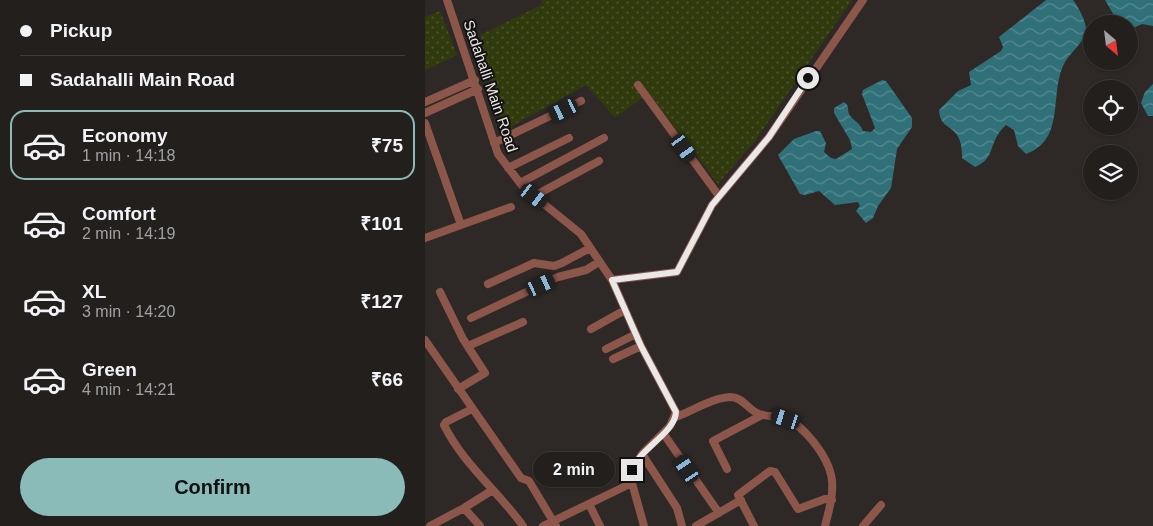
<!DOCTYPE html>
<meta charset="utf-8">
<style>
body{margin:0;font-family:Arial,sans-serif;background:#2e2c2a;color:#f1f3f6;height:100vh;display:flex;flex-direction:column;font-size:19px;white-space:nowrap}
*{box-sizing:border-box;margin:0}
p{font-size:16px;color:#a2a2a4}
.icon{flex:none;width:28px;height:28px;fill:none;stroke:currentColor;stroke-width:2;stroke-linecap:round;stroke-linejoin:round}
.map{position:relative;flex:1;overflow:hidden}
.panel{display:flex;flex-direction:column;background:#221f1d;width:425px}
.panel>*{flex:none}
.hud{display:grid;align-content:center;height:110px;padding:0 20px;background:#221f1d}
.needle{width:32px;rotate:152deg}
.buttons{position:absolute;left:658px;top:15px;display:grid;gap:10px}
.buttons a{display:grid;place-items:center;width:55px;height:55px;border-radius:50%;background:#221f1d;box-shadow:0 1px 4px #0004,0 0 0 1px #3f3d3b;font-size:25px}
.end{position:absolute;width:22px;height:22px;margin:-11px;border:6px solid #eae8e6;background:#111;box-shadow:0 0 0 2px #111}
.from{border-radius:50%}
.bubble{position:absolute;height:35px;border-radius:18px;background:#221f1d;box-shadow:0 1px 4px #0004,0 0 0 1px #3f3d3b;font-size:16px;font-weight:600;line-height:35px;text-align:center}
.car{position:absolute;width:15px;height:30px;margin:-15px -8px;border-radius:6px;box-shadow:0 0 4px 1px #0007;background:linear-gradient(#222 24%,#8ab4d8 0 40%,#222 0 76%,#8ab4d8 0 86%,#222 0)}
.hud b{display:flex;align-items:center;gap:18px;height:48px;font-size:19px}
.hud b+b{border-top:1px solid #3f3d3b}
.hud i{width:12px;height:12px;background:#f1f3f6}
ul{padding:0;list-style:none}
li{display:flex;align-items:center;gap:15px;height:70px;margin:0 10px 8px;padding:0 10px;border:2px solid transparent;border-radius:15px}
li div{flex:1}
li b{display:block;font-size:19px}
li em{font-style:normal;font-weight:600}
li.active{border-color:#8bbbb9}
li>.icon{width:45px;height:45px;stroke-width:1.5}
.button{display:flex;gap:10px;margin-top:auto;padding:10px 20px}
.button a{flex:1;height:58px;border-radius:30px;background:#8bbbb9;color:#111;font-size:20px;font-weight:600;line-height:58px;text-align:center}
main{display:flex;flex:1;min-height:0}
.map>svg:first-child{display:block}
.grass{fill:url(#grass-dots)}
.water{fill:url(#water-waves)}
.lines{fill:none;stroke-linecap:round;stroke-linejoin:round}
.minor{stroke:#8d564b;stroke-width:8}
.route{stroke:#eae8e6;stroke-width:6}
.labels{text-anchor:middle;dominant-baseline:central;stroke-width:4;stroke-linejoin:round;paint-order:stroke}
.street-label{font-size:15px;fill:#eae8e6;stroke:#141211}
</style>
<main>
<section class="panel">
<div class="hud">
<b><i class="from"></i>Pickup</b>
<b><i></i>Sadahalli Main Road</b>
</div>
<ul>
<li class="active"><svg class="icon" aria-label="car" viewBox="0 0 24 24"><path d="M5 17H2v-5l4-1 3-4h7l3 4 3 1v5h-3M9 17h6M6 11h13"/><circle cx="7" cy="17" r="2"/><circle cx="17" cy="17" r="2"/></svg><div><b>Economy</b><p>1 min · 14:18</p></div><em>₹75</em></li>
<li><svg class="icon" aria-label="car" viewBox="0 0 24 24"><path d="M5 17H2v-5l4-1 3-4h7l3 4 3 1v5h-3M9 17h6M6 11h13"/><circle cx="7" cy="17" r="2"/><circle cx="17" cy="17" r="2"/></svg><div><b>Comfort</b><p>2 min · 14:19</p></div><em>₹101</em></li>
<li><svg class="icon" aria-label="car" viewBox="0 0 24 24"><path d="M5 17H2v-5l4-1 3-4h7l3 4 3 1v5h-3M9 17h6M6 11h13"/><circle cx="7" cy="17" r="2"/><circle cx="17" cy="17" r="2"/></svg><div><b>XL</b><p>3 min · 14:20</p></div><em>₹127</em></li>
<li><svg class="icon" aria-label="car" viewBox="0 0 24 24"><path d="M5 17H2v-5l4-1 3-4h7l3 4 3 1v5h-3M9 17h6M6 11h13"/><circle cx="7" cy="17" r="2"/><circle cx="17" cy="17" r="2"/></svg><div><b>Green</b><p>4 min · 14:21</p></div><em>₹66</em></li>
</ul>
<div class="button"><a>Confirm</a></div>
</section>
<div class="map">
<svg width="728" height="526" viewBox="0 0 728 526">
<defs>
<pattern id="grass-dots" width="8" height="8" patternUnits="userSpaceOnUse" patternTransform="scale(1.25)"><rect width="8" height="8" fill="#303a0d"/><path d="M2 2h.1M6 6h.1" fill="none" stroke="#4e5630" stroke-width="1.8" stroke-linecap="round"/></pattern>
<pattern id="water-waves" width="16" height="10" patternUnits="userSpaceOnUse" patternTransform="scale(1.25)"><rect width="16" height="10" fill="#307078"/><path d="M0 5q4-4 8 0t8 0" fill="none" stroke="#588b92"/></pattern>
</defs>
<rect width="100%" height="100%" fill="#2e2927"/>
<path class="grass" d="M 116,0 L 427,0 L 330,141 L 293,184 L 224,93 L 190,118 L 161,85 L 78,131 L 55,35 L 118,4 Z
M 15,11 L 32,55 L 0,70 L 0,17 Z"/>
<path class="water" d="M 621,0 L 648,0 C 653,6 660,20 661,28 C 662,41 644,53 639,64 C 624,94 641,140 601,154 L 593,146 L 589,130 L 581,125 C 562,142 572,158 550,167 L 537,158 C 538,121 515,134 514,110 L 533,91 L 546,85 L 544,72 L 576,51 L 578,47 L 574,37 Z
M 680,0 L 728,0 L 728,26 L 717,24 L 704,30 L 704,24 L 694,24 Z
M 457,80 L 461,81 L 487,118 L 487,127 L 472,149 L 466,188 L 453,206 L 448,218 L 441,223 L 431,211 L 435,206 L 433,202 L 410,205 L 394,191 L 380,195 L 375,194 L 353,155 L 369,139 L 391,131 L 395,131 L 401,143 L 399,152 L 406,158 L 411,159 L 427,149 L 425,140 L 409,113 L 409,108 L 419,102 C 425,106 422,108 424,114 C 427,120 435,122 438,131 L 446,132 L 450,128 L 437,94 L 438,90 Z
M 728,84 L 728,116 L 723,116 L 716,103 L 720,92 Z"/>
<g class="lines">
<path class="minor" d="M 22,0 L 73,154 L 98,187 L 156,234 L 187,280 L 216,346 L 251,412 L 245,426 L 217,454 L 207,470 L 207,483 L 219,526
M 213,85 L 294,196
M 0,102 L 50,80
M 0,113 L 53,89
M 0,123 L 36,225
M 69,143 L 156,101
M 83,168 L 144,138
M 95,183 L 179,138
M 109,196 L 174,161
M 0,238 L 86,207
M 187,280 L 252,272 L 287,205 L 344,137 L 438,0
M 63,284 L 109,263 L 129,266 L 137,263 L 165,248
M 15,292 L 38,339 L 60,373 L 33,389
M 46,318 L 133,277 L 161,270 L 174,262
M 166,329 L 200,310
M 0,340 L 96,478 L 104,481 L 131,526
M 43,346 L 98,322
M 181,349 L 211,334
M 188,359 L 216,346
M 47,409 L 21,422 L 19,425 C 38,464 74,492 98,526
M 251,417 C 267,411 287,398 305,397 C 318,397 323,410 334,414 C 344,417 354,416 364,420 C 373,424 381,433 387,440 C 413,472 410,488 400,526
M 238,433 L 294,513
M 217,454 L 252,508 L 257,526
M 302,469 L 288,441 L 337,415
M 164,504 L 175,526
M 39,508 L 66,491
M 5,526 L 39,508 L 55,526
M 118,526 L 207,483
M 271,526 L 316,500
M 329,526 L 313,495 L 345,471 L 350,472 L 373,509 L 400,499 L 407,500
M 438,526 L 456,505"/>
</g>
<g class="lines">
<path class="route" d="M 207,470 C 214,449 250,433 251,412 L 216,346 L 187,280 L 252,272 L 287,205 L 344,137 L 383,78"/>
</g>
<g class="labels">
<g class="street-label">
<text transform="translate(66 86) rotate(71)">Sadahalli Main Road</text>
</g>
</g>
</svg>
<div class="buttons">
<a><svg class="needle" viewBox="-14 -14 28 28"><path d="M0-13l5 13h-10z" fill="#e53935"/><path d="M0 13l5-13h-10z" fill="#a2a2a4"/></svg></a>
<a><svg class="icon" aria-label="locate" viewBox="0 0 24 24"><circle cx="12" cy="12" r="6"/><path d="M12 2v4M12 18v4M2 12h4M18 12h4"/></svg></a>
<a><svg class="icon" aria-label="layers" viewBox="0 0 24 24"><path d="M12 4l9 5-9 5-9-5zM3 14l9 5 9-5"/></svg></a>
</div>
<i class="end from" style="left:383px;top:78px"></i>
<i class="end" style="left:207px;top:470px"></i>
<div class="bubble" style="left:108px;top:452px;width:82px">2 min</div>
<i class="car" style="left:139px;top:110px;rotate:244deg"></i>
<i class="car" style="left:259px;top:148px;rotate:144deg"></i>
<i class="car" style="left:109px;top:196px;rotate:127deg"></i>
<i class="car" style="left:116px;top:285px;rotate:65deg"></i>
<i class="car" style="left:361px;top:419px;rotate:288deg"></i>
<i class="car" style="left:262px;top:469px;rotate:326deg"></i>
</div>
</main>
